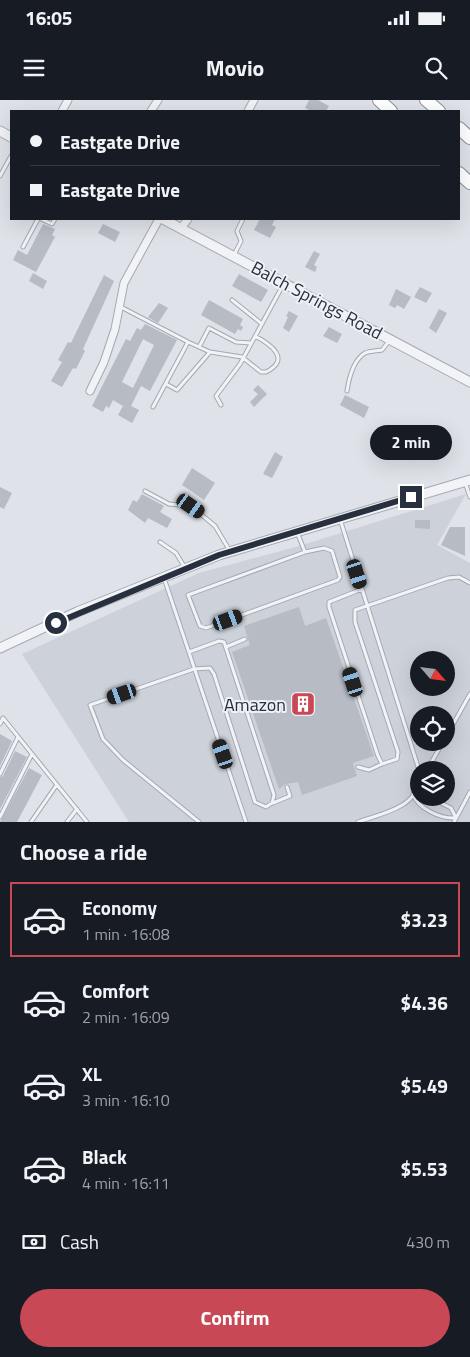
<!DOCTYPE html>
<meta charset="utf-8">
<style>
body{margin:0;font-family:"Titillium Web",sans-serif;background:#20242c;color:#f1f3f6;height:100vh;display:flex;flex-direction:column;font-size:19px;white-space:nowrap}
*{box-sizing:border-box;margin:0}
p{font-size:16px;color:#9ea1a6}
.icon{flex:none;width:28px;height:28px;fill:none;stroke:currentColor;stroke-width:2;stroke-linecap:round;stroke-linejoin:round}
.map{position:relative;height:722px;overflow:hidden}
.details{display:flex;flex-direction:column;background:#171b24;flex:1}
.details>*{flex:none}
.top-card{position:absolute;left:10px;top:10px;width:450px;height:110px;border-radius:0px;box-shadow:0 5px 20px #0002;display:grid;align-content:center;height:110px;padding:0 20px;background:#171b24}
.needle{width:32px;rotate:118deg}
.tools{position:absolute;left:410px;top:551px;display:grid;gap:10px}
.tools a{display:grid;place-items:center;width:45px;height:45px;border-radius:50%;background:#171b24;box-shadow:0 5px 20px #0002;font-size:25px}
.end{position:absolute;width:22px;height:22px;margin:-11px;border:6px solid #282f3e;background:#fff;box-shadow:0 0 0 2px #fff}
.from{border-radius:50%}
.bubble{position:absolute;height:35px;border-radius:18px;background:#171b24;box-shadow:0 5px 20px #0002;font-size:16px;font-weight:700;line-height:35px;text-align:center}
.car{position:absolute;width:15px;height:30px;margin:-15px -8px;border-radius:6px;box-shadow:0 0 4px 1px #0007;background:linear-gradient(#222 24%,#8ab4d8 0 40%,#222 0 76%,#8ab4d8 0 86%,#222 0)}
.top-card b{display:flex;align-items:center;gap:18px;height:48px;font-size:19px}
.top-card b+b{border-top:1px solid #363941}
.top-card i{width:12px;height:12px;background:#f1f3f6}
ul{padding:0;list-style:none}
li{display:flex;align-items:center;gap:15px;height:75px;margin:0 10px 8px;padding:0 10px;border:2px solid transparent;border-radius:0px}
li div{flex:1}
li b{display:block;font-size:19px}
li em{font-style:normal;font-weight:700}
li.selected{border-color:#c94856}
li>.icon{width:45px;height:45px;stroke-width:1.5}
h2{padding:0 20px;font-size:22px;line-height:60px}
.pay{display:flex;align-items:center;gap:12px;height:55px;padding:0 20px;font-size:19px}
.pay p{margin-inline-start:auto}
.button{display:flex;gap:10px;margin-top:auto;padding:10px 20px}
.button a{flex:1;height:58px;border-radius:30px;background:#c94856;color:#fff;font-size:20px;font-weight:700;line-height:58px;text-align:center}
.status{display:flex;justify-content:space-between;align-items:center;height:35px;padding:0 25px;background:#171b24;direction:ltr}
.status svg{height:14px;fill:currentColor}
header{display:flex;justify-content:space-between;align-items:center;height:65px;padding:0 20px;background:#171b24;font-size:22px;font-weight:700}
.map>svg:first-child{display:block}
.built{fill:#cdd1d9;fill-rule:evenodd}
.building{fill:#b6bbc4;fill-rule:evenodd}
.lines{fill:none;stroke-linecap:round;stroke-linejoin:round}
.service-casing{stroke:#a4a9b2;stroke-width:5}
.minor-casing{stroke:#a4a9b2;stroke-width:9}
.tertiary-casing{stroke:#a4a9b2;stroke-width:11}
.motorway-casing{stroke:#878f9e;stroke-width:14}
.service{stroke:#f1f3f6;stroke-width:3}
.minor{stroke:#f1f3f6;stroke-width:7}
.tertiary{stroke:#f1f3f6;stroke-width:9}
.motorway{stroke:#fff;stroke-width:12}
.route{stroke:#282f3e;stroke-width:6}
.labels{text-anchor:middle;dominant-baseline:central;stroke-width:4;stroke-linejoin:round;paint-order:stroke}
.street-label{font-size:18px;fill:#282f3e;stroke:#eef1f5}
.poi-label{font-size:18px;fill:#282f3e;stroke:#eef1f5;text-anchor:end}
</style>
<div class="status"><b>16:05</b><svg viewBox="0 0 49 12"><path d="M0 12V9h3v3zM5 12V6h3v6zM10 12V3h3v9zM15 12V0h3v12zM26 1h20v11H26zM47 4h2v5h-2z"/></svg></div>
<header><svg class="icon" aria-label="menu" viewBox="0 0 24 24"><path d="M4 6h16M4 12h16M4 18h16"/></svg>Movio<svg class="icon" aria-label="search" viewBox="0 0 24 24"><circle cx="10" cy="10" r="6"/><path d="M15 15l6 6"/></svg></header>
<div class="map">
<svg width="470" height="722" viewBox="0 0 470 722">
<rect width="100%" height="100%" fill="#dfe2e8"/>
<path class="built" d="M 466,394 L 437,445 L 470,463 L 470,722 L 129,722 L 22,554 L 199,473 L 299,446 ZM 419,560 L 446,560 L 446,588 L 419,588 ZM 419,615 L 446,615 L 446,642 L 419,642 ZM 419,670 L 446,670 L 446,698 L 419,698 Z"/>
<path class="building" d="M 309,0 L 318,0 L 329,6 L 326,11 L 312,11 L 305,8 Z
M 260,119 L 275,119 L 272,125 L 276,127 L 270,138 L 254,130 Z
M 43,124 L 55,129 L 52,135 L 55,137 L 36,172 L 13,160 L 18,150 L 27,155 Z
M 103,124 L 120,132 L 115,142 L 98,133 Z
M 314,151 L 320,154 L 314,165 L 317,167 L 315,172 L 305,167 Z
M 33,173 L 47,181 L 43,189 L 29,181 Z
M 239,174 L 268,190 L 261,202 L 232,186 Z
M 104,175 L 114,181 L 83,249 L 85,251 L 76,269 L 73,268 L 62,287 L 51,281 L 62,262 L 58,260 L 68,242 L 71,243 Z
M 420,187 L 432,193 L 426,203 L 414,197 Z
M 396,189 L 411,197 L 404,209 L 397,205 L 395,208 L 389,205 Z
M 209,200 L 243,219 L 240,225 L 243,227 L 241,231 L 238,229 L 235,234 L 201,215 Z
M 159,203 L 168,208 L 158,223 L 148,217 Z
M 439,209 L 447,213 L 436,233 L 429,228 Z
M 289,211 L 298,216 L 289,232 L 283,228 L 288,217 L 286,216 Z
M 145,224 L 177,240 L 150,291 L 141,286 L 131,306 L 139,310 L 132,323 L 118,315 L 123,306 L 113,300 L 109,308 L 106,306 L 103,312 L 92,306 L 126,239 L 130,241 L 137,228 L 141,230 ZM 143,239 L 154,245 L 133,288 L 122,282 Z
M 329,227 L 342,234 L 337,243 L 323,236 Z
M 258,285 L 267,294 L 254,307 L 250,302 L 258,294 L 253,290 Z
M 345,295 L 369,307 L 364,318 L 340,305 Z
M 275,352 L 283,357 L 272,378 L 263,374 Z
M 192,368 L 215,383 L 204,400 L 182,385 Z
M 0,387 L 12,393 L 4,409 L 0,407 Z
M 142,394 L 164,406 L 160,412 L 172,419 L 167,428 L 148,418 L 145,423 L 128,410 L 133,400 L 137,402 Z
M 415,420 L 430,420 L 430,429 L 415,428 Z
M 450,427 L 465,427 L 465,456 L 441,445 Z
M 299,507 L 305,526 L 326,518 L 374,656 L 353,663 L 357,676 L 302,695 L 298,682 L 285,684 L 279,689 L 232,552 L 250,545 L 244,526 Z
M 0,634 L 12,641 L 0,666 Z
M 15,651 L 27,657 L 0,709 L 0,677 L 3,676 Z
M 29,668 L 42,675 L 17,722 L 0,722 Z"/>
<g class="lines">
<defs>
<path id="service" d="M 0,76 L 11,56
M 41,119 L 52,124 L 55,119
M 23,147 L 38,119
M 234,155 L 241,141 L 237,131 L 243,119
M 232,200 L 262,224
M 119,206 L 188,242 L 210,252 L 242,257 L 261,272 L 266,272 C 292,259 270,244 255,236
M 199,247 L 209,228 L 236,242 L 251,243
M 166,284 L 177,290 L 210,252
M 347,291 C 349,278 353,260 365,253 C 370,251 377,251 382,250 L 389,241
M 221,305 L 216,296 L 240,264 L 283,185
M 153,307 L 188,242
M 465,382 L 470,397
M 145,391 L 169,404 L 191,406 L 215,426 L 230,451
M 340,419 L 419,670
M 297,432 L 305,452 L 324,448 L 332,451 L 340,477 L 338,480 L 206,528 L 200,526 L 188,495 L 305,452
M 160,442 L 176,453 L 185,468
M 164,478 L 246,722
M 362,489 L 329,502 L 329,507 L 378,656 L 382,664 L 397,659 L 398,652 L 355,522 L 355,510 L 448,478 L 459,477 L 470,483
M 226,547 L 245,539
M 189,552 L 219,541 L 224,542 L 274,695 L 272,703 L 266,707 L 255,702 L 214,574 L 210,568 L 194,569 L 90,605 L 103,639 L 123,660 L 199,722
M 0,624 L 3,618 L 87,722
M 446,637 L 470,594
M 358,667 L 369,670 L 382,664
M 427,670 L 443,642
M 0,674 L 18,637
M 419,693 L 413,694 C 418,709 441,719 456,718 L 451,708 L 431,698
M 273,703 L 290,696 L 287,687
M 0,717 L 32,654
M 31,722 L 56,686
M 67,722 L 77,709
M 358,722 C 380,714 417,708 419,680
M 454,722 L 470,692"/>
<path id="minor" d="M 62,11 L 68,0
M 151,11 L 158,0
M 248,11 L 254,0
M 181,128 L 188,119
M 90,291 L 104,262 L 115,229 L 124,183 L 159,119"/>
<path id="tertiary" d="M 0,31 L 11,37
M 163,119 L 470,282
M 0,548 L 77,512 L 219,455 L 470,380"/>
<path id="motorway" d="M 379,0 L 391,11
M 426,0 L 439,11
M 459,28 L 470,38
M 459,73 L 470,83"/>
</defs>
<use href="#service" class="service-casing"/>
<use href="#minor" class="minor-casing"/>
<use href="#tertiary" class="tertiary-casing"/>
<use href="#motorway" class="motorway-casing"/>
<use href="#service" class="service"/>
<use href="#minor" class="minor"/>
<use href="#tertiary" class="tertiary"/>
<use href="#motorway" class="motorway"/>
</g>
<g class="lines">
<path class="route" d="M 56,523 L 219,455 L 411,397"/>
</g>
<defs>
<symbol id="building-square" viewBox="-11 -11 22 22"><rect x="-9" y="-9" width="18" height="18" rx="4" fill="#c94856" stroke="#eef1f5"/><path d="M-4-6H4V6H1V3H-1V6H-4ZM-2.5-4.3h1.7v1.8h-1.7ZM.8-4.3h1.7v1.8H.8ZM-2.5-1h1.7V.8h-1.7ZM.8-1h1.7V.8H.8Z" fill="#fff"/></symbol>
</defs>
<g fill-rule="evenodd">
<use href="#building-square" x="289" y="590" width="28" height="28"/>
</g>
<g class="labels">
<g class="street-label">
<text transform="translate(317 200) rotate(28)">Balch Springs Road</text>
</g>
<g class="poi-label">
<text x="286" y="604">Amazon</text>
</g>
</g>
</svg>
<div class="tools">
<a><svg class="needle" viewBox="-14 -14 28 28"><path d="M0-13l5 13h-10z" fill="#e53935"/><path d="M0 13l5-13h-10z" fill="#9ea1a6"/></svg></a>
<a><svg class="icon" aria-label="locate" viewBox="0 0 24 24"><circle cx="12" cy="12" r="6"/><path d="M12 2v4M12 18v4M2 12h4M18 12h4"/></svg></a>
<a><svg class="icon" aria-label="layers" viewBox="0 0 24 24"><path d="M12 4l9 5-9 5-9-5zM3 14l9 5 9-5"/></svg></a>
</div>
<i class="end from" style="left:56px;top:523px"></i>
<i class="end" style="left:411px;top:397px"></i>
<div class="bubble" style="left:370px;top:325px;width:82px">2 min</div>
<i class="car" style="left:191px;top:406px;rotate:125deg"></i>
<i class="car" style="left:357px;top:474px;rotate:162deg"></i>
<i class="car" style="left:228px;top:520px;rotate:70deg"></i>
<i class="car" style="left:353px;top:582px;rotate:342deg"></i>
<i class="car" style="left:122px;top:594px;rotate:251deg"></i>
<i class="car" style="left:223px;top:654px;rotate:341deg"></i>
<div class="top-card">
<b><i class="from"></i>Eastgate Drive</b>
<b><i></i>Eastgate Drive</b>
</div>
</div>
<section class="details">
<h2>Choose a ride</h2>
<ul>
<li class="selected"><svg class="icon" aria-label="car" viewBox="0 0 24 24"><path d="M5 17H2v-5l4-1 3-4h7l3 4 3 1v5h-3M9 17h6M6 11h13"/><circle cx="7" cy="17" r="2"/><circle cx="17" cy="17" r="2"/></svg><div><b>Economy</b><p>1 min · 16:08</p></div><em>$3.23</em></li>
<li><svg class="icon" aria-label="car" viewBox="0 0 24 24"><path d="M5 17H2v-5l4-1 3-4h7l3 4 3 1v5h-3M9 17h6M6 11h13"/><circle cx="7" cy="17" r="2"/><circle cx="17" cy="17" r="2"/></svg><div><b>Comfort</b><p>2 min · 16:09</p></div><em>$4.36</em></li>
<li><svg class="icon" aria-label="car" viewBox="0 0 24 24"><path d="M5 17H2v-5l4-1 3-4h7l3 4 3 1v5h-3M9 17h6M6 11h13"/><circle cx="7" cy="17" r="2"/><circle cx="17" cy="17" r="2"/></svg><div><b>XL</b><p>3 min · 16:10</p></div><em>$5.49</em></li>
<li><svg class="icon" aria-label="car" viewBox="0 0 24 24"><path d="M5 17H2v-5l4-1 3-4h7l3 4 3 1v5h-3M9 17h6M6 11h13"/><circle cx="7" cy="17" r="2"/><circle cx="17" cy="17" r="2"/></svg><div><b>Black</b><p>4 min · 16:11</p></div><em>$5.53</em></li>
</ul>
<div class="pay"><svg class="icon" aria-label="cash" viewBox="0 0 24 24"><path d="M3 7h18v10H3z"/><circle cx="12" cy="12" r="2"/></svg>Cash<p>430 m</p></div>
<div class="button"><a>Confirm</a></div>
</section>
